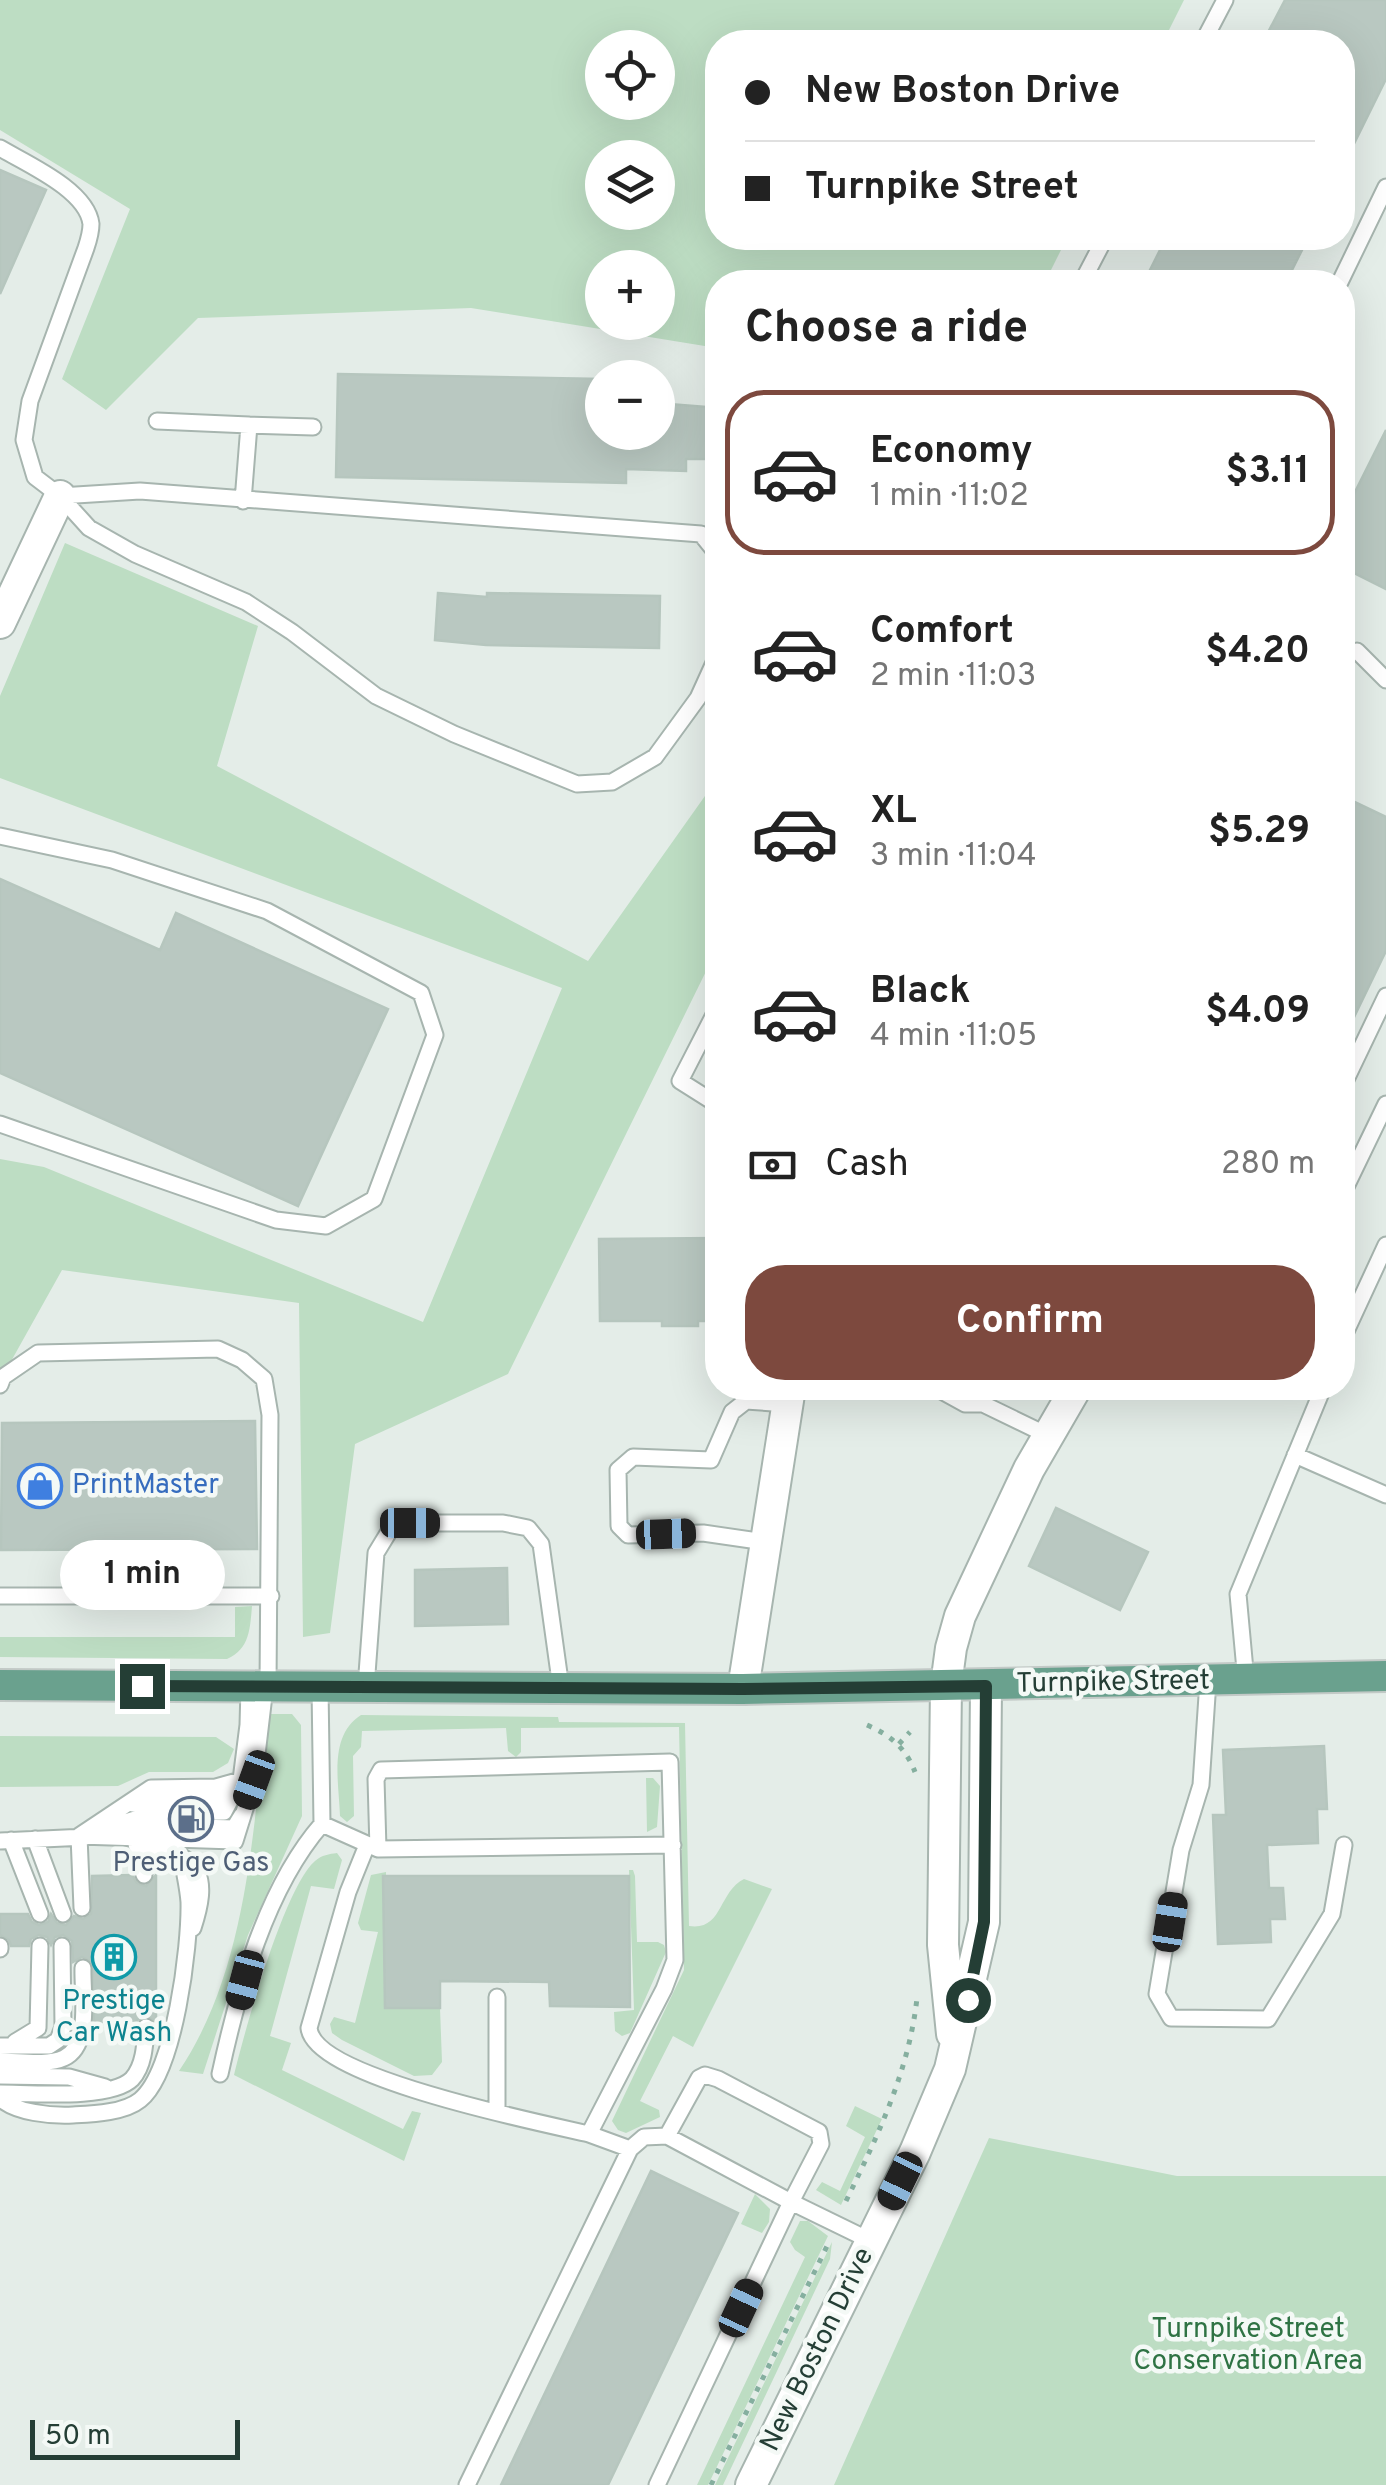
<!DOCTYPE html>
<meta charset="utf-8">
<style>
body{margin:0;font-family:Overpass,sans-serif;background:#f2f2f2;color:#222;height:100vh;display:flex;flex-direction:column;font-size:38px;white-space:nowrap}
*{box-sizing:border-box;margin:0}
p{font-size:32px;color:#767676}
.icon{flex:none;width:55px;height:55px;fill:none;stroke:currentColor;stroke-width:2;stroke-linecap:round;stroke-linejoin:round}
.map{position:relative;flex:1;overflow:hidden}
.panel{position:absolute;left:705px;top:270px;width:650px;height:1130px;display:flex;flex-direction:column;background:#fff;border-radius:40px;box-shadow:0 10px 40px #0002}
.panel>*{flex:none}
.hud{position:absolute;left:705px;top:30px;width:650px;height:220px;border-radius:40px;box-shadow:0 10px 40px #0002;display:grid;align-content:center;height:220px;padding:0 40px;background:#fff}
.fabs{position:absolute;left:585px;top:30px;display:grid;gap:20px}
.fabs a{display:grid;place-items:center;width:90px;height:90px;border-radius:50%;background:#fff;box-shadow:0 10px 40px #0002;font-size:50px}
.scale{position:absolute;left:30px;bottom:25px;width:210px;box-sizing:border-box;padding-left:10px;border:5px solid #243e35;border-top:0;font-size:28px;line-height:35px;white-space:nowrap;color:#243e35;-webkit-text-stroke:8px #f4f9f6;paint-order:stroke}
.end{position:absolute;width:45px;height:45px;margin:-22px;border:12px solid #243e35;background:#fff;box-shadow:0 0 0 5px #fff}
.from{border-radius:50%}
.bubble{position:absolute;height:70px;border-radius:35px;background:#fff;box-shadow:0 10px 40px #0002;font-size:32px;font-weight:700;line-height:70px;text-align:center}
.car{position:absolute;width:30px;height:60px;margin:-30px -15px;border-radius:12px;box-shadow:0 0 8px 2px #0007;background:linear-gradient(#222 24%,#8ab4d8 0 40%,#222 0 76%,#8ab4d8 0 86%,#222 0)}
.hud b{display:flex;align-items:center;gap:35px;height:95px;font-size:38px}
.hud b+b{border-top:2px solid #e0e0e0}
.hud i{width:25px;height:25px;background:#222}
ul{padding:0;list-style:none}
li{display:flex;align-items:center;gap:30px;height:165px;margin:0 20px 15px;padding:0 20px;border:5px solid transparent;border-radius:40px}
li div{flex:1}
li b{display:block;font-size:38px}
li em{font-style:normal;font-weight:700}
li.current{border-color:#7d493e}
li>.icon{width:90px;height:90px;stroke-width:1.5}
h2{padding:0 40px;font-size:45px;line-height:120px}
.pay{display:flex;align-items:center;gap:25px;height:110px;padding:0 40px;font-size:38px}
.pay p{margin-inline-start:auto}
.action{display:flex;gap:20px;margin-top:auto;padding:20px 40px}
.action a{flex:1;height:115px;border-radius:40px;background:#7d493e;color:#fff;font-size:40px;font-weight:700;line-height:115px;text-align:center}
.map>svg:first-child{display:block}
.green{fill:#bdddc3;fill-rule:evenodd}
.building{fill:#b9c8c1;stroke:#b6c6be;stroke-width:2.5}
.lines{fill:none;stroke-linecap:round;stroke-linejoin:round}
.service-casing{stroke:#a7b5af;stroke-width:19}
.minor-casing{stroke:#a7b5af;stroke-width:34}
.primary-casing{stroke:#c2c9c6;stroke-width:34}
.path{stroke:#85af9f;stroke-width:5;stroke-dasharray:5 8;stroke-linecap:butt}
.service{stroke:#fff;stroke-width:15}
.minor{stroke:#fff;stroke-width:30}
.primary{stroke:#6aa18e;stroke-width:30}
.route{stroke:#243e35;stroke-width:12}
.labels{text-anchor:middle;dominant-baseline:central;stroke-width:9;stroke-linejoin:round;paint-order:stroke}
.shop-label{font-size:28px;fill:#366cbe;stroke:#f4f9f6;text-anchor:start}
.street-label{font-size:28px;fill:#243e35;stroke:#f4f9f6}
.service-label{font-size:28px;fill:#4e5e75;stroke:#f4f9f6}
.culture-label{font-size:28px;fill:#0d838f;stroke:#f4f9f6}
.park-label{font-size:28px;fill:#2f7344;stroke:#f4f9f6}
</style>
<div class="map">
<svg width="1386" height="2485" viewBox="0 0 1386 2485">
<rect width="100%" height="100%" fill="#e4ede8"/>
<path class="green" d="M 0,0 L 1184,0 L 1163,42 L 718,42 L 718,238 L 1067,238 L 1045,282 L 718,282 L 717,348 L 471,308 L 198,318 L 106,410 L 62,379 L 130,209 L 0,130 ZM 602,48 L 658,48 L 658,102 L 602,102 ZM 602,158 L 658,158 L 658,212 L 602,212 ZM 602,268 L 658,268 L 658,322 L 602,322 Z
M 65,543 L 258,626 L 217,766 L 588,961 L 717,779 L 717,949 L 508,1374 L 355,1444 L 330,1633 L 303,1637 L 299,1303 L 62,1270 L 0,1381 L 0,1159 L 44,1167 L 423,1322 L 562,988 L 0,778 L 0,696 Z
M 252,1606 C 250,1628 250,1649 227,1659 L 0,1657 L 0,1637 L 235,1637 L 235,1607 Z
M 266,1714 L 292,1714 L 301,1725 L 302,1816 L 248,1935 L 203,2074 L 179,2071 C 247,1970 253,1832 266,1714 Z
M 361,1715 L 558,1717 L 559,1722 L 685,1723 L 689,1926 C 723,1931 718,1892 744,1879 L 772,1889 L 693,2047 L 673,2036 L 640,2101 L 659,2110 L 660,2117 L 626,2133 L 618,2130 L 612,2121 L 684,1970 L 679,1727 L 521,1728 L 521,1752 L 516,1757 L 508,1751 L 506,1728 L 362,1731 L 361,1747 L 353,1756 L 354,1816 L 347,1822 L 340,1816 C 339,1782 328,1736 361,1715 Z
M 0,1736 L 216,1737 L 234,1749 L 228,1763 L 213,1772 L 149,1772 L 118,1786 L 0,1787 Z
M 646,1778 L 653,1778 L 660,1786 L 657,1827 L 647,1832 Z
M 337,1853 L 342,1860 L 334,1889 L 311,1886 L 270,2036 L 291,2043 L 282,2070 L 403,2129 L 412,2111 L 421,2113 L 404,2161 L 234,2075 C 245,2030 284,1888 315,1861 C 322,1855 329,1854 337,1853 Z
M 629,1870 L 633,1870 L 635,1876 L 637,1942 L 658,1942 L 664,1945 L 666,1952 L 630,2033 L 622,2036 L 615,2031 L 614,2012 L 634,2010 Z
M 386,1872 L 386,1876 L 383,1877 L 385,2008 L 440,2008 L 442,2062 L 432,2075 L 414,2076 L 342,2040 L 332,2033 L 330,2024 L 334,2017 L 355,2023 L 378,1932 L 361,1930 L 358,1923 L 371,1875 Z
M 855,2106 L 882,2119 L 841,2205 L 816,2190 L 822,2182 L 840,2191 L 865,2137 L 846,2126 Z
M 989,2138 L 1177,2176 L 1386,2176 L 1386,2485 L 834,2485 Z
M 755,2194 L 770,2209 L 769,2222 L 762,2233 L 741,2224 Z
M 800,2221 L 808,2221 L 828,2236 L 708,2485 L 697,2485 L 805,2257 L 795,2250 L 790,2242 Z
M 832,2242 L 830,2259 L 723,2485 L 715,2485 Z"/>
<path class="building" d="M 1285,0 L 1386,0 L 1386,79 L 1342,168 L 1342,42 L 1263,42 Z
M 0,170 L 46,190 L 0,294 Z
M 1166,238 L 1308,238 L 1286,282 L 1144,282 Z
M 338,374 L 602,379 L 602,432 L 658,432 L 658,403 L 718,408 L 718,459 L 686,459 L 686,471 L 626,469 L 626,483 L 336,477 Z
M 1386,430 L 1386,589 L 1342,567 L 1342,518 Z
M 438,593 L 487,597 L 487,593 L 660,596 L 659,648 L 486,645 L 435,640 Z
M 1342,796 L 1386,817 L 1386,951 L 1342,1042 Z
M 0,879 L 160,950 L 176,913 L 388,1009 L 298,1206 L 0,1073 Z
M 718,1238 L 718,1321 L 698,1321 L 698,1326 L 662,1326 L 662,1321 L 600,1321 L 599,1239 Z
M 255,1421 L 257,1549 L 1,1550 L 2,1423 Z
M 1056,1508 L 1148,1552 L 1120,1610 L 1029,1566 Z
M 507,1568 L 508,1624 L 415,1626 L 415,1570 Z
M 1324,1746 L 1327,1809 L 1317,1809 L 1318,1843 L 1267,1845 L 1269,1888 L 1283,1888 L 1285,1919 L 1270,1919 L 1271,1942 L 1218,1944 L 1213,1815 L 1226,1815 L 1223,1750 Z
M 132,1875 L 137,1883 L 146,1886 L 156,1875 L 156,2022 L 146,2016 L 137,2020 L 135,2027 L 94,2027 L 92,1962 L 82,1957 L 73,1962 L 72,1941 L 63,1935 L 55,1937 L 51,1945 L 47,1937 L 39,1935 L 31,1939 L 29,1946 L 11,1946 L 9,1940 L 0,1935 L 0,1914 L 28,1914 L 32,1922 L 39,1925 L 48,1922 L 51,1914 L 57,1923 L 66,1925 L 74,1916 L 83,1919 L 91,1914 L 92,1876 Z
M 383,1876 L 629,1876 L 630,2007 L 550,2006 L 549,1982 L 440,1981 L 440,2008 L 385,2008 Z
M 651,2171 L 738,2213 L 608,2485 L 501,2485 Z"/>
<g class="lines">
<defs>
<path id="service" d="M 1203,42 L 1225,0
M 0,148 C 27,164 87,190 91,224 C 91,231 88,242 86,248 L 30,401 L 24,440 L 35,477 L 60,496 L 89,528 L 135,554 L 246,602 L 292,632 L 376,696 L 454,734 L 577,784 L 612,782 L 655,757 L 698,698 L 718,654
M 1082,282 L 1105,238
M 1340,282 L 1386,187
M 157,421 L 249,425 L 243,501
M 249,425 L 313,427
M 60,496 L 140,491 L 701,534 L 718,555
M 1357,651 L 1386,680
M 0,836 L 112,860 L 267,911 L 421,993 L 435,1035 L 374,1199 L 326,1226 L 276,1220 L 0,1124
M 718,1007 L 680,1081 L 718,1105
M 1342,1088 L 1386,996
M 1342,1195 L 1386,1104
M 1342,1340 L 1386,1245
M 0,1385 L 3,1377 L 38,1353 L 218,1349 L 242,1360 L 264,1379 L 270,1415 L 268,1686
M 936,1388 L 965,1404 L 983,1404 L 1047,1435
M 1295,1455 L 1386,1495
M 765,1542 L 703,1533 L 628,1535 L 619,1526 L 618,1470 L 633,1457 L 711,1460 L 732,1412 L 746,1401 L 787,1404
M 0,1596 L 271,1596
M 1208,1681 L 1201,1785 L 1181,1850 L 1157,1994 L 1171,2018 L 1268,2019 L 1332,1914 L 1344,1845
M 1246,1681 L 1238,1594 L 1323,1388
M 320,1687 L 322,1824 L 378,1849 L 376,1779 L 381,1770 L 670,1762 L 675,1960 L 664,1989 L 589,2134 L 630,2149
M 366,1687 L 376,1553 L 390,1530 L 410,1523 L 503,1523 L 528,1528 L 541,1544 L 561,1688
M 133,1804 L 153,1800 L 226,1798 L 235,1787
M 123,1831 L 159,1826 L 234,1828 L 242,1815
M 93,1832 L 155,1813 L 224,1812 L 241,1780
M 79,1836 L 235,1841 L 254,1780 L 265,1687
M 79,1836 L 151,1788 L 216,1787 L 241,1780 L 248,1725 L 249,1688
M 79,1836 L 82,1908
M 35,1839 L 63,1914
M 11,1840 L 40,1914
M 0,1841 L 86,1837
M 136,1844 L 144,1875
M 148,1845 C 203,1856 209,1879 193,1928
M 367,1845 L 348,1892 L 309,2028 C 314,2078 542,2123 589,2134
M 378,1849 L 673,1845
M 0,1949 L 0,1946
M 15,2042 L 38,2028 L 40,1946
M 0,2046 L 49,2046 L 58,2040 L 63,2027 L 62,1946
M 0,2061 C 19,2061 47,2066 64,2058 C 92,2045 82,1992 83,1968
M 220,2074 C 238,1991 266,1888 322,1824
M 0,2076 L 69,2077 L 105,2087
M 0,2093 C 30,2093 111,2100 132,2079 C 144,2066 145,2045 146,2027
M 0,2098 C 15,2113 52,2116 73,2115 C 92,2114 124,2113 140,2100 C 175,2072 190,1946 189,1902 C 188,1887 184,1872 182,1857
M 497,2111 L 497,1997
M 467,2485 L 630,2149 L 644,2137 L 667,2136 L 699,2078 L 705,2075 L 718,2079 L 819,2132 L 821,2144 L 791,2202 L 871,2241
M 657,2485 L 791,2202 L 667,2136"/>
<path id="minor" d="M 0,623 L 60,496
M 743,1689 L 790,1388
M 952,2034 L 943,1945 L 946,1685 L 951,1648 L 960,1616 L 1029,1469 L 1076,1388
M 751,2485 L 915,2152 L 950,2069 L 984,1922 L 986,1686"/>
<path id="primary" d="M 0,1685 L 743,1689 L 1386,1676"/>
</defs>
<use href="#service" class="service-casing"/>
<use href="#minor" class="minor-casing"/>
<use href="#primary" class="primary-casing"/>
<path class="path" d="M 867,1725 C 890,1735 906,1748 915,1772
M 899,1744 L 910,1732
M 846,2201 C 878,2135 909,2071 917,1998
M 711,2485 L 830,2240"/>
<use href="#service" class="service"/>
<use href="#minor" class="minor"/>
<use href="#primary" class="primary"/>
</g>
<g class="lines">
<path class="route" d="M 142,1686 L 743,1689 L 986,1686 L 984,1922 L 968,2000"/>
</g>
<defs>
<symbol id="shop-ring" viewBox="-11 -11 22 22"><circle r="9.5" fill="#f4f9f6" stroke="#3f7fe0" stroke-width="1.5"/><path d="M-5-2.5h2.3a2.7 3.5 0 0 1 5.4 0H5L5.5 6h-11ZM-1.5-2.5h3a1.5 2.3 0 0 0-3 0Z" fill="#3f7fe0"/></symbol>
<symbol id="fuel-ring" viewBox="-11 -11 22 22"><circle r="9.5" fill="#f4f9f6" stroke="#5c6f8a" stroke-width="1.5"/><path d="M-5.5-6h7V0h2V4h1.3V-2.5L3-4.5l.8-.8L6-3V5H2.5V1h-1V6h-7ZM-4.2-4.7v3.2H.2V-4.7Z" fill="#5c6f8a"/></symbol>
<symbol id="building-ring" viewBox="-11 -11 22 22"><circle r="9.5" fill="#f4f9f6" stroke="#0f9aa8" stroke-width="1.5"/><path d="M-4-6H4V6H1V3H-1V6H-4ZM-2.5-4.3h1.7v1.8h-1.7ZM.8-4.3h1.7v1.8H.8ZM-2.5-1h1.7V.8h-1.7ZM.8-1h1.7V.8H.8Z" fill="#0f9aa8"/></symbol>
</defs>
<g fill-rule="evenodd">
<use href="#shop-ring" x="15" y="1461" width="50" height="50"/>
<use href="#fuel-ring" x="166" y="1794" width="50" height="50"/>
<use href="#building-ring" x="89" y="1932" width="50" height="50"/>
</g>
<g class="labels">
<g class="shop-label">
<text x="72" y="1486">PrintMaster</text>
</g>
<g class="street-label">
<text transform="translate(1113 1683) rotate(-1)">Turnpike Street</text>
<text transform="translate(818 2350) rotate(-64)">New Boston Drive</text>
</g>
<g class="service-label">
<text x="191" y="1864">Prestige Gas</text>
</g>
<g class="culture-label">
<text x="114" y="2002">Prestige<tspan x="114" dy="32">Car Wash</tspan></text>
</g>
<g class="park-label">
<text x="1248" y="2330">Turnpike Street<tspan x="1248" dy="32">Conservation Area</tspan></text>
</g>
</g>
</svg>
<div class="fabs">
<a><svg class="icon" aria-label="locate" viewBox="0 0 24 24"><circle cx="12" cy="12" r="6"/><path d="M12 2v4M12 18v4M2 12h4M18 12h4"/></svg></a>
<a><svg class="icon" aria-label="layers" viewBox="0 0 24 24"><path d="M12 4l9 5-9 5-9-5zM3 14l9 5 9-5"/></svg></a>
<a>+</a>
<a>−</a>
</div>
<div class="scale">50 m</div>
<i class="end from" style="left:968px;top:2000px"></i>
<i class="end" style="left:142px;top:1686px"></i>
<div class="bubble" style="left:60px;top:1540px;width:165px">1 min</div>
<i class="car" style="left:410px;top:1523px;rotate:90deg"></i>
<i class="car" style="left:666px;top:1534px;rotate:88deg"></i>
<i class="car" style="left:254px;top:1780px;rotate:200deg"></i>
<i class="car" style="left:1170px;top:1922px;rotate:9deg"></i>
<i class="car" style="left:245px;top:1980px;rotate:195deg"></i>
<i class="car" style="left:900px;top:2181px;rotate:206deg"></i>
<i class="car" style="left:741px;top:2308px;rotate:25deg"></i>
<div class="hud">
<b><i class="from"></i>New Boston Drive</b>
<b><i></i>Turnpike Street</b>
</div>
<section class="panel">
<h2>Choose a ride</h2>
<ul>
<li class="current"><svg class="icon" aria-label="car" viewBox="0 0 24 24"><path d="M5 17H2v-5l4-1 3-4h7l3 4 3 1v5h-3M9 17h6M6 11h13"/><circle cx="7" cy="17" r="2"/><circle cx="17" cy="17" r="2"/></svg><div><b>Economy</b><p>1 min · 11:02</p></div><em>$3.11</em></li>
<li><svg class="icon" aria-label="car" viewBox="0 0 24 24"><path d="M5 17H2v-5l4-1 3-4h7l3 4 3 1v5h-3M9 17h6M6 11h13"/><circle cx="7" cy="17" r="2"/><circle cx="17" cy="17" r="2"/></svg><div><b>Comfort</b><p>2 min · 11:03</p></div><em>$4.20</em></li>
<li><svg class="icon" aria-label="car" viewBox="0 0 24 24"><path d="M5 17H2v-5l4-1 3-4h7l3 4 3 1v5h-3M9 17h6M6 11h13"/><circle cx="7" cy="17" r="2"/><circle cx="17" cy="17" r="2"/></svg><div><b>XL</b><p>3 min · 11:04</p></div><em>$5.29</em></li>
<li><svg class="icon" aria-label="car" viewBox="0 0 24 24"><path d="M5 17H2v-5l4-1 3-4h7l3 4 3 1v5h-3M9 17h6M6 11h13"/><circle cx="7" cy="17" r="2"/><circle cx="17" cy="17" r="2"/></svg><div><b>Black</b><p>4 min · 11:05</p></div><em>$4.09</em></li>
</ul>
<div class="pay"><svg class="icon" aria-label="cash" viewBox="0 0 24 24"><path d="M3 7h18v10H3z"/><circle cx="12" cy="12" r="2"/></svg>Cash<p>280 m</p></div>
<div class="action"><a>Confirm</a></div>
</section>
</div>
